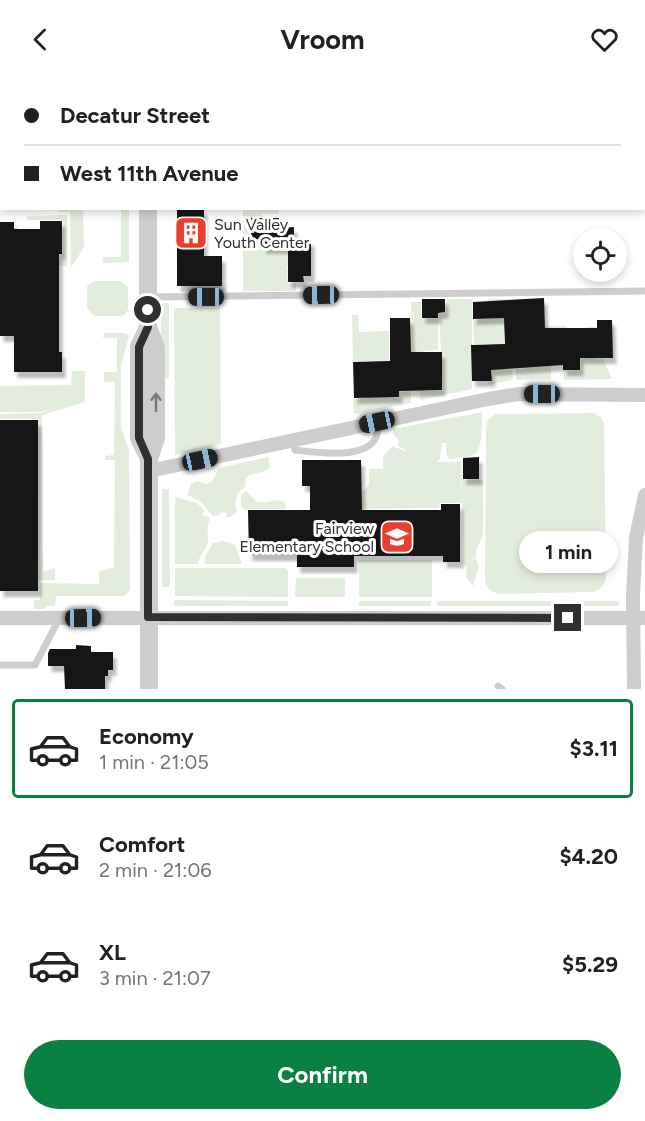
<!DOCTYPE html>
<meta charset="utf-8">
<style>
body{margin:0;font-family:Figtree,sans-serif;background:#f6f6f6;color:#202124;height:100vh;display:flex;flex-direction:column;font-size:22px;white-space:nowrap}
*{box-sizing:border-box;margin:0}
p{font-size:20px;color:#757577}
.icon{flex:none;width:33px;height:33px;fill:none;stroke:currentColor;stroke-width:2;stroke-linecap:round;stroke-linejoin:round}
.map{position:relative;height:611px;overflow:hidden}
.sheet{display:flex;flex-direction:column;background:#fff;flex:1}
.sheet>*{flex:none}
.top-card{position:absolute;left:0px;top:0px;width:645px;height:132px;box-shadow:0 3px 9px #0003;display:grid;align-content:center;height:132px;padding:0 24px;background:#fff}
.fabs{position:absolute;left:573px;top:150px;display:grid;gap:12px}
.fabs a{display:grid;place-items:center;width:54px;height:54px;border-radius:50%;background:#fff;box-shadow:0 3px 9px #0003;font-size:30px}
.end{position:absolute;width:27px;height:27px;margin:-14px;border:8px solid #303030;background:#fff;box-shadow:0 0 0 3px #fff}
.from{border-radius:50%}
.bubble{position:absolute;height:42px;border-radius:21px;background:#fff;box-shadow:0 3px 9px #0003;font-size:20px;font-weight:700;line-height:42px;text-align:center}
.car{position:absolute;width:18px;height:36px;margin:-18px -9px;border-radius:8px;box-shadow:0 0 4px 2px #0007;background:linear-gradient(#222 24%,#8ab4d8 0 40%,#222 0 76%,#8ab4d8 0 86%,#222 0)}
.top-card b{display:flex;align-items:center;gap:21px;height:57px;font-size:22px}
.top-card b+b{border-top:2px solid #e0e0e0}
.top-card i{width:15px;height:15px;background:#202124}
ul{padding:10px 0 0;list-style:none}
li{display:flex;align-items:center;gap:18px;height:99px;margin:0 12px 9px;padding:0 12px;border:3px solid transparent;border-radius:6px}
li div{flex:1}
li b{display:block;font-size:22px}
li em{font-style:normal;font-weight:700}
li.active{border-color:#0b8043}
li>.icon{width:54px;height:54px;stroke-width:1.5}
.cta{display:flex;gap:12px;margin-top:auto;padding:12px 24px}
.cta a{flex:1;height:69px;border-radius:36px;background:#0b8043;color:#fff;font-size:24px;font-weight:700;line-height:69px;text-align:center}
header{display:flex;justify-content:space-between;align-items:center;height:78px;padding:0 24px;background:#fff;font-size:27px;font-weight:700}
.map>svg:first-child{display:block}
.green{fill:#e3eddd}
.building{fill:#171717;filter:url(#shadow)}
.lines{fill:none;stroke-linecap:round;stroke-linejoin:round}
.service{stroke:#cdcdcd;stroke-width:7}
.minor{stroke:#cdcdcd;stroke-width:14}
.tertiary{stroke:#cdcdcd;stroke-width:18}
.oneway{stroke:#777}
.route{stroke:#303030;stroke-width:8}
.labels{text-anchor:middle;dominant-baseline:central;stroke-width:6;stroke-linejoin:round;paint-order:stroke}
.poi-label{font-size:16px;fill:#303030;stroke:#fff;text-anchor:start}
</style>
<header><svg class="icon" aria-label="back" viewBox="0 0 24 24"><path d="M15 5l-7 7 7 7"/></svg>Vroom<svg class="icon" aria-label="heart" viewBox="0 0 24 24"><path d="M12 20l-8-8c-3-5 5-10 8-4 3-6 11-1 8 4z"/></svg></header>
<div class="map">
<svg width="645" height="611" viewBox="0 0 645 611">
<defs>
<filter id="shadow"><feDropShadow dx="3.5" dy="6" stdDeviation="1.5" flood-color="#0004"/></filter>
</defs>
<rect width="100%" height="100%" fill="#fff"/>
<path class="green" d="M 59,131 L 83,131 L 84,169 L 71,190 L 70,134 L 59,134 Z
M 121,131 L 129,131 L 129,184 L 103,185 L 103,179 L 121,179 Z
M 243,131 L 279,131 L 279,136 L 262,136 L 262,139 L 251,140 L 251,162 L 262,162 L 262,170 L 243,170 Z
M 67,137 L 67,188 L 59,188 L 59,177 L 63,176 L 63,142 L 27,142 L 27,138 Z
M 243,171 L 297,171 L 297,188 L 287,188 L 288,205 L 296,206 L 296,213 L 243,213 Z
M 95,203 L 121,203 L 128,209 L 128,232 L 123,238 L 94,238 L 87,230 L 87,208 Z
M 446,221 L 472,221 L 472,311 L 420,322 L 419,285 L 412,276 L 411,224 L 421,224 L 421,240 L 438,241 L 438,272 L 423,273 L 424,313 L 443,313 L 439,236 L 446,235 Z
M 488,221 L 509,221 L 509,239 L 528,248 L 567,248 L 567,263 L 551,270 L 551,301 L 516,302 L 516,291 L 526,291 L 525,269 L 504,256 L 505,292 L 512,292 L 513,301 L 489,307 L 488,304 L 492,303 L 491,266 L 474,266 L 473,242 L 488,241 Z
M 161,225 L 169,225 L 169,300 L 161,300 Z
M 174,230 L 220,230 L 221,366 L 175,377 Z
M 352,237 L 358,237 L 359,254 L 389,253 L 389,286 L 371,286 L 371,283 L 353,283 Z
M 586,249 L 596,249 L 597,281 L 603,281 L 612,301 L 564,302 L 563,293 L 581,292 L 580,265 L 586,265 Z
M 104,255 L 125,255 L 129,258 L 121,287 L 121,350 L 129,372 L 130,512 L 124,518 L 56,518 L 55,528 L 46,528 L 45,531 L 34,531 L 34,522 L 40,522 L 40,505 L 99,506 L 99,494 L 114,489 L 115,382 L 105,382 L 105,378 L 114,377 L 115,304 L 104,304 L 104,294 L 117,294 L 117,260 L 103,260 Z
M 406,286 L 410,286 L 411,325 L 354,336 L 353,321 L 366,321 L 366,314 L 386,287 L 387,320 L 399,320 L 399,314 L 406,314 Z
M 72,293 L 85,293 L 85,324 L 42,337 L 43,494 L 55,490 L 55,502 L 39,502 L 38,341 L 0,341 L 0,336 L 41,335 L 53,331 L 40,334 L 0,334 L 0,308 L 71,307 Z
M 482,334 C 482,343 483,372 474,377 C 468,380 457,380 450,381 L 446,376 L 446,365 L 442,365 L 440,381 L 437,384 L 461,384 L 462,423 L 462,402 L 483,402 L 483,457 L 476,473 L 476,480 L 468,484 L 476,481 L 479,489 L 473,508 L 466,499 L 467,489 L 463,486 L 462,425 L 440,425 L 439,430 L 354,431 L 354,413 L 363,413 L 369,407 L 369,391 L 383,391 L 383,379 L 392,368 L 405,373 L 405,376 L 406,372 L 398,368 L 399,362 L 394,357 L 393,351 Z
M 594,335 L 601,339 L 604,346 L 606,500 C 605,508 600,512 592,514 L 499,516 C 490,514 485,509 485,500 L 486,349 L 488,341 L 496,336 Z
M 268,379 L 270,389 C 263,397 253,393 246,400 L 245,409 C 235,415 234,424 237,434 L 230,439 L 226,439 L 227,435 L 221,434 L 220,437 L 213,438 L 200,423 L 187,417 L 191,406 L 197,403 L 206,406 L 212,403 L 219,390 Z
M 162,411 L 169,411 L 170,509 L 162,509 Z
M 246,413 L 257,424 C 266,426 275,420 284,423 L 286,431 L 247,431 L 247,433 L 241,429 L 241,417 Z
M 175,419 L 197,425 L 205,433 L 202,436 L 205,439 L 207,437 L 210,441 C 205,451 210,458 207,467 C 204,474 199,478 198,486 L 175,486 Z
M 223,463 L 235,467 L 242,486 L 204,486 L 206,477 L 213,465 Z
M 359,482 L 432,482 L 432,519 L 359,519 Z
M 175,490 L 285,490 L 288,493 L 288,519 L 175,518 Z
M 296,500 L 345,500 L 345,519 L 295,519 Z
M 174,522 L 288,523 L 288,528 L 174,528 Z
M 359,523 L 431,523 L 431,528 L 359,528 Z
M 437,523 L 619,523 L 619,528 L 437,528 Z"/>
<path class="building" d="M 177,131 L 204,131 L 204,178 L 222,178 L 222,208 L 177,208 Z
M 251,140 L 279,140 L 279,150 L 294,149 L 294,162 L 311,162 L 311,198 L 303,198 L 304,204 L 288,204 L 288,170 L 263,170 L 263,161 L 251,161 Z
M 40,143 L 62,143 L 62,176 L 59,176 L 59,274 L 62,274 L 62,294 L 14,294 L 14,258 L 0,258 L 0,144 L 14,144 L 14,151 L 40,151 Z
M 544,220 L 545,250 L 597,250 L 597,242 L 612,242 L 613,280 L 580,280 L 580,292 L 563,292 L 563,287 L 491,292 L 492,303 L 472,303 L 471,267 L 505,266 L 504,240 L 473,241 L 473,224 Z
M 422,221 L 445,221 L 445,234 L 438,235 L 438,240 L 422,240 Z
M 390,240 L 410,240 L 411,274 L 442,274 L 442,312 L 399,313 L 399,319 L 354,320 L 353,284 L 390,283 Z
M 0,342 L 38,342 L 38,513 L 0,513 Z
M 479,379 L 479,401 L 463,401 L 463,380 Z
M 302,382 L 361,382 L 362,432 L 441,432 L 441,426 L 460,426 L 460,484 L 443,484 L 443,478 L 354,478 L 354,489 L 297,489 L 297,477 L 249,477 L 248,432 L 310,432 L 310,408 L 302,408 Z
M 76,567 L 91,568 L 91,574 L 113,574 L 113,592 L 108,592 L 108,598 L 105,598 L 105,611 L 65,611 L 64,588 L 48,588 L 48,575 L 50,571 L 76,571 Z"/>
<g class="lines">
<path class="service" d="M 148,219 L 645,213
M 293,362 L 295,372 C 319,375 385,385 377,344
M 0,587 L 35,587 L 59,541
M 498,608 L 502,611"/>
<path class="minor" d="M 644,101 L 645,101
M 149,393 L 488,321 L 519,316 L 645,317
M 0,540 L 645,540
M 634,611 L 633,518 L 636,460 L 645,417"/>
<path class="tertiary" d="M 148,0 L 148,2
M 0,82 L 2,82
M 148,130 L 148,249 L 156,270 L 156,360 L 149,381 L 149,611
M 148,249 L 139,269 L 139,360 L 149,381"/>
</g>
<defs><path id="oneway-shaft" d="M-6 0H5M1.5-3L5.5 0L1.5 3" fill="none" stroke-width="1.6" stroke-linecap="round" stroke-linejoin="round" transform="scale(1.5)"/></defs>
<use class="oneway" href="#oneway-shaft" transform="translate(156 324) rotate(-90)"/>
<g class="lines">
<path class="route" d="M 148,232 L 148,249 L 139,269 L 139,360 L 148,381 L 148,539 L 568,540"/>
</g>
<defs>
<symbol id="building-square" viewBox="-11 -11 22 22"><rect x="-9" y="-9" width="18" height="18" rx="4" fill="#ec3e2d" stroke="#fff"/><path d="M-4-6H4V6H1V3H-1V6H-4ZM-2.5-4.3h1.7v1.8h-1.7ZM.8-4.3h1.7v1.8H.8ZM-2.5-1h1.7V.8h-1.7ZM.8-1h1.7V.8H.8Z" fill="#fff"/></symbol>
<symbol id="school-square" viewBox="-11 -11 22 22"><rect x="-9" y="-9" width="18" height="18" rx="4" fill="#ec3e2d" stroke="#fff"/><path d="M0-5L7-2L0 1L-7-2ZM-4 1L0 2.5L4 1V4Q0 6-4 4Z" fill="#fff"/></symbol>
</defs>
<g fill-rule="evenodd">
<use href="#building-square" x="172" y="136" width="38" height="38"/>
<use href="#school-square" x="378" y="440" width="38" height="38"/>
</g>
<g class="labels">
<g class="poi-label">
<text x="214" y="146">Sun Valley<tspan x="214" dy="18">Youth Center</tspan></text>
<text x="374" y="450" text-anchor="end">Fairview<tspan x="374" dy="18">Elementary School</tspan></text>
</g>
</g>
</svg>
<div class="fabs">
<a><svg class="icon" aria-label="locate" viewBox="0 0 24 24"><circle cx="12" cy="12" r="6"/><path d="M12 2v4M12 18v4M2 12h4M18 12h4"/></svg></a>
</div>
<i class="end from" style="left:148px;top:232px"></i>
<i class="end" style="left:568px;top:540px"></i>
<div class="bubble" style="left:519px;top:453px;width:99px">1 min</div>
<i class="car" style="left:321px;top:217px;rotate:269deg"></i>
<i class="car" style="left:206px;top:219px;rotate:270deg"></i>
<i class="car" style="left:542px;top:316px;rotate:270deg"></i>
<i class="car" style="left:377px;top:344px;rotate:258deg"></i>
<i class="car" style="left:200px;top:382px;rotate:78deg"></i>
<i class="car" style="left:83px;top:540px;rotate:89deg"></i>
<div class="top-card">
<b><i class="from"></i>Decatur Street</b>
<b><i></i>West 11th Avenue</b>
</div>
</div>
<section class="sheet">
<ul>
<li class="active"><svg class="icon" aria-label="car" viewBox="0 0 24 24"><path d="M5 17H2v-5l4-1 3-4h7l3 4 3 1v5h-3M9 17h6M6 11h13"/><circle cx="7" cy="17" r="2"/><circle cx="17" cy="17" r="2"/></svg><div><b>Economy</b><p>1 min · 21:05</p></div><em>$3.11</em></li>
<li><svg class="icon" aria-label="car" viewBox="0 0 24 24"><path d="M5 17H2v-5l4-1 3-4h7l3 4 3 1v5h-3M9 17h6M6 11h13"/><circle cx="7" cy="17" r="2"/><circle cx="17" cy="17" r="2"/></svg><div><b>Comfort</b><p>2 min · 21:06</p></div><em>$4.20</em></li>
<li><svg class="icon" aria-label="car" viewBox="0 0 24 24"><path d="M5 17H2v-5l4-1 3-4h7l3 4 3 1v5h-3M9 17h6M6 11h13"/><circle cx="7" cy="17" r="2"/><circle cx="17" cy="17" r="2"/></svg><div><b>XL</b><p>3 min · 21:07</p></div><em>$5.29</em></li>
</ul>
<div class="cta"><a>Confirm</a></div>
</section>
